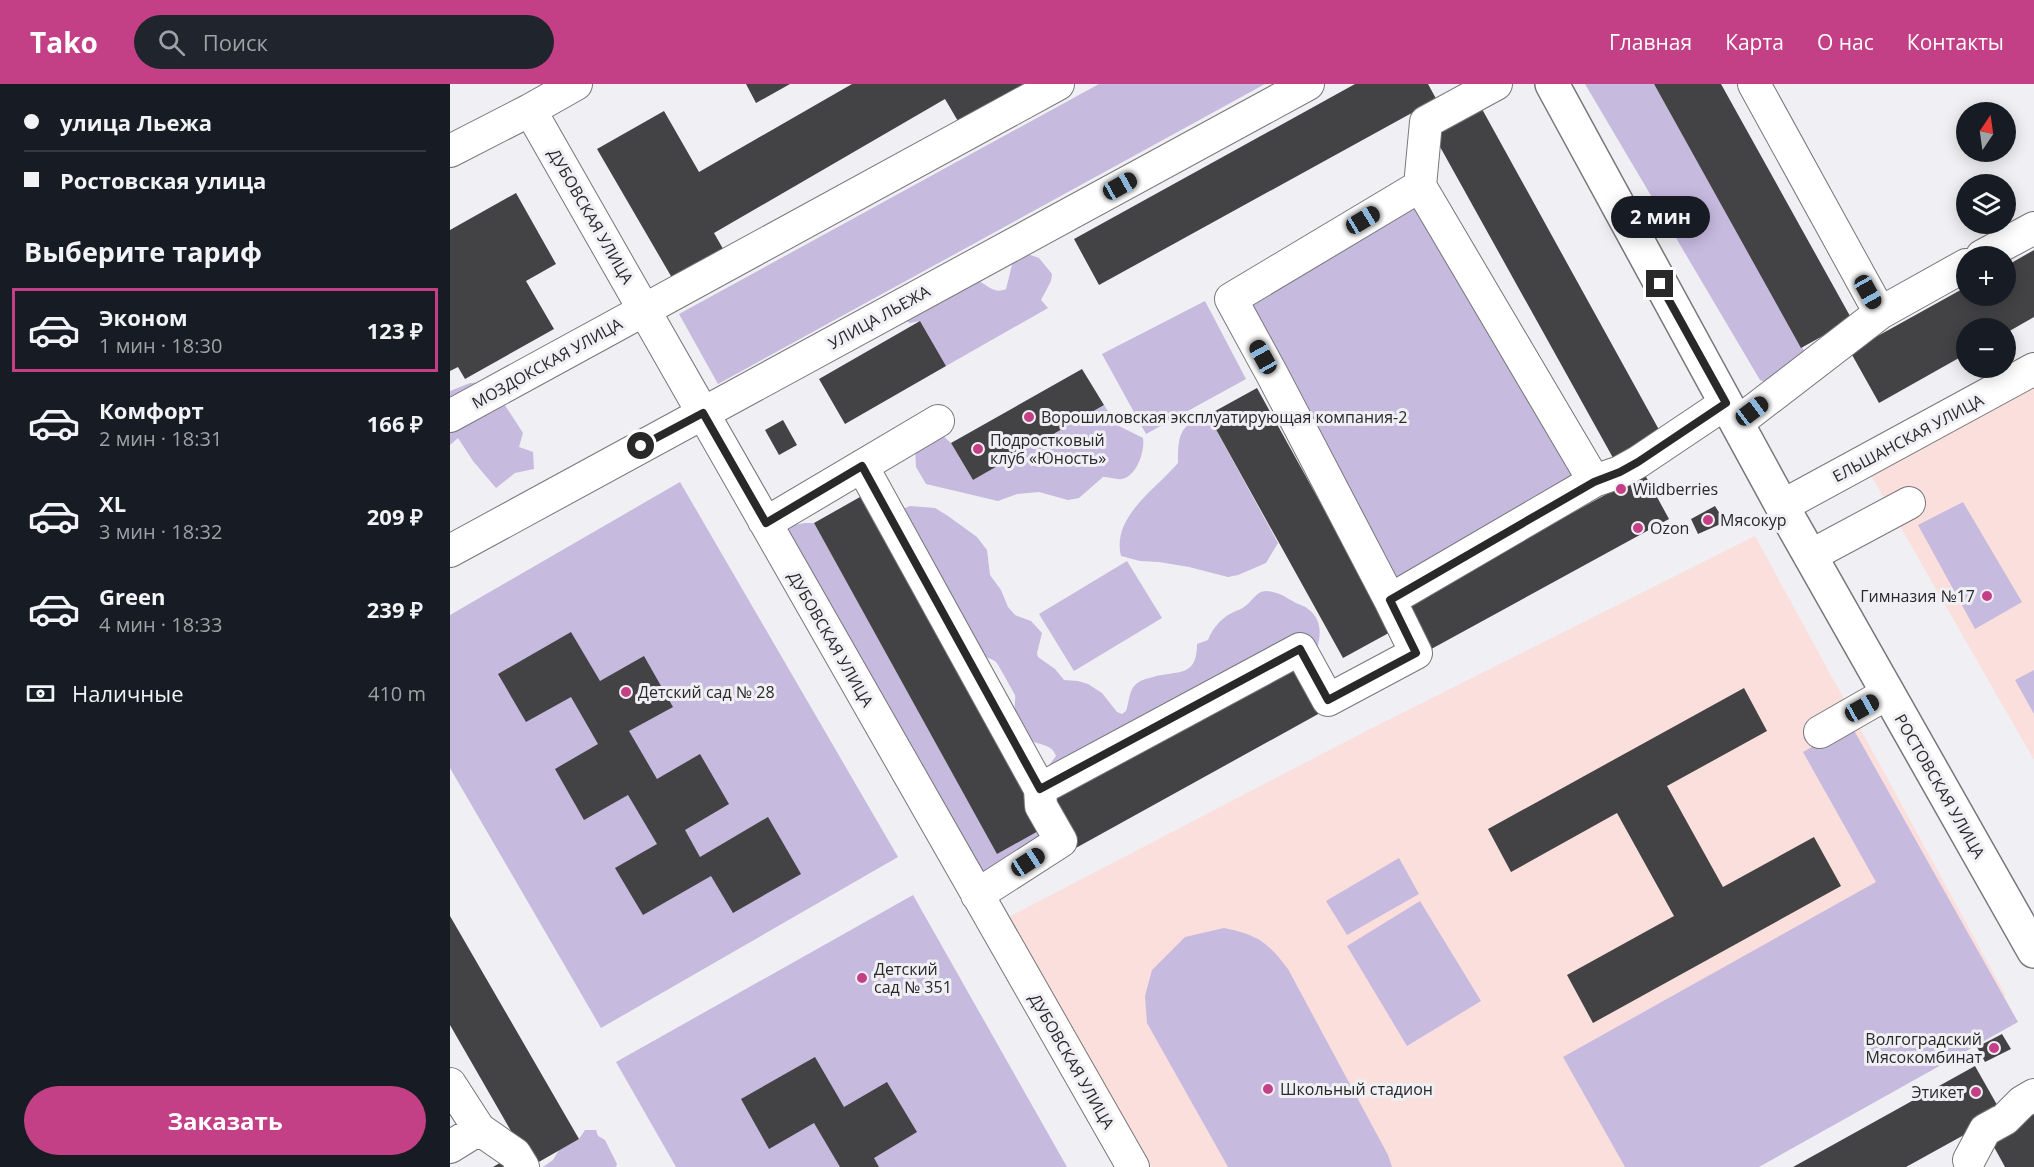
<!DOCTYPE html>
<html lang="ru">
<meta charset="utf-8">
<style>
body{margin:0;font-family:"Open Sans",sans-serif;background:#20242c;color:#f1f3f6;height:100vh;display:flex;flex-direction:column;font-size:22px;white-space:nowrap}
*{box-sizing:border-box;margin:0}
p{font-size:20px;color:#9ea1a6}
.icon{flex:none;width:33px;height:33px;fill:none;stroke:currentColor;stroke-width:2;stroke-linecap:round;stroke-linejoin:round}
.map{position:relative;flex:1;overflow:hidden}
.side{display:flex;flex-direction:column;background:#171b24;width:450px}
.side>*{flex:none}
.banner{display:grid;align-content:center;height:132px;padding:0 24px;background:#171b24}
.needle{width:39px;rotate:13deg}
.fabs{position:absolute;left:1506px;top:18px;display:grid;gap:12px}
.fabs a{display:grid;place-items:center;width:60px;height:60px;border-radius:50%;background:#171b24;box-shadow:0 3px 15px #0003;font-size:30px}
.end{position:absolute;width:27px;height:27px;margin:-14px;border:8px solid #29292a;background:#fff;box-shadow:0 0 0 3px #fff}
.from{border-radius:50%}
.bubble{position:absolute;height:42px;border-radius:21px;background:#171b24;box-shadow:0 3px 15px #0003;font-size:20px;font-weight:700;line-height:42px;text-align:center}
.car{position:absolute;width:18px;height:36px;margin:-18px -9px;border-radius:8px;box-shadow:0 0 4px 2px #0007;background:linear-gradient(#222 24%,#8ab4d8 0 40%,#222 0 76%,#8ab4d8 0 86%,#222 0)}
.banner b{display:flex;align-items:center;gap:21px;height:57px;font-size:22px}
.banner b+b{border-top:2px solid #363941}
.banner i{width:15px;height:15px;background:#f1f3f6}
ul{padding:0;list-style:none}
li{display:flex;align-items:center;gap:18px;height:84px;margin:0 12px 9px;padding:0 12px;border:3px solid transparent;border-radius:0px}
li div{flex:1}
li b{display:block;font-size:22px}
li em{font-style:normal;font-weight:700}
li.active{border-color:#c34086}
li>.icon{width:54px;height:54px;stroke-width:1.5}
h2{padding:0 24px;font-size:27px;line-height:72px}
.pay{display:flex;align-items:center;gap:15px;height:66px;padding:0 24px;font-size:22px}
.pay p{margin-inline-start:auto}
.action{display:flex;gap:12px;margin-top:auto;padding:12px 24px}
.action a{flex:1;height:69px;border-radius:36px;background:#c34086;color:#fff;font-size:24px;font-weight:700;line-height:69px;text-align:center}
header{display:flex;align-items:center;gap:36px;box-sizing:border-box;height:84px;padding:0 30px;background:#c34086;color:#fff}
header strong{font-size:28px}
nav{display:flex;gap:33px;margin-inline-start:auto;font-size:21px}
.search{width:420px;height:54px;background:#20242c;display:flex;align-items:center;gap:15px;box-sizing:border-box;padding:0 21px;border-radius:33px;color:#9ea1a6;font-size:22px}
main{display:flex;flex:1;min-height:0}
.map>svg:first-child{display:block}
.education{fill:#fadfdd}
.green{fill:#c6badf}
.building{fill:#434245}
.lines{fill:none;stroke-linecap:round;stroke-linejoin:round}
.minor-casing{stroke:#777679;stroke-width:34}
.major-casing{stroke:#777679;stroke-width:36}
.minor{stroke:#fff;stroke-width:32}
.major{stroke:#fff;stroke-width:33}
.route{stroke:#29292a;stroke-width:8}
.poi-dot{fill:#c34086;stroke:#f0eff3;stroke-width:2}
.labels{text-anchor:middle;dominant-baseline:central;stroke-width:6;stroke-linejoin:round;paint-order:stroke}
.street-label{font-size:16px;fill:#29292a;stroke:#f0eff3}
.poi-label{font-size:16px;fill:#29292a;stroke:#f0eff3;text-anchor:start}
</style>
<header>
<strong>Tako</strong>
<div class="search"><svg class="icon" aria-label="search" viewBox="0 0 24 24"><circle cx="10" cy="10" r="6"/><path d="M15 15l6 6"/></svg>Поиск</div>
<nav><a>Главная</a><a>Карта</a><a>О нас</a><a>Контакты</a></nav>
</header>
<main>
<section class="side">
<div class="banner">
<b><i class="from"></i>улица Льежа</b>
<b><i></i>Ростовская улица</b>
</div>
<h2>Выберите тариф</h2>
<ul>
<li class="active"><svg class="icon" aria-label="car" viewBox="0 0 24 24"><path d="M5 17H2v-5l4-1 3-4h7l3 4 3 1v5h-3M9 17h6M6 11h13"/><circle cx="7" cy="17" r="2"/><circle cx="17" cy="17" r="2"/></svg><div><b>Эконом</b><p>1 мин · 18:30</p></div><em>123 ₽</em></li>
<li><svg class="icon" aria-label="car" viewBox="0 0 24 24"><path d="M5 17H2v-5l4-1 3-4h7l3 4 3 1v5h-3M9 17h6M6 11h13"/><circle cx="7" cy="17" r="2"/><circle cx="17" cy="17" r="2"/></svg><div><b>Комфорт</b><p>2 мин · 18:31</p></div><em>166 ₽</em></li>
<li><svg class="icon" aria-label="car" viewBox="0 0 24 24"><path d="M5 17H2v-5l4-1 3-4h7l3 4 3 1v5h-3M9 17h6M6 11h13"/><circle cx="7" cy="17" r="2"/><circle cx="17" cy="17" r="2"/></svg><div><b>XL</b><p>3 мин · 18:32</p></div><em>209 ₽</em></li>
<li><svg class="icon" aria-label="car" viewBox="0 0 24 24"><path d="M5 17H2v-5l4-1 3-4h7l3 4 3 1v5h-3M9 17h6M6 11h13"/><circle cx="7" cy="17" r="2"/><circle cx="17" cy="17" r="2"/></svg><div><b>Green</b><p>4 мин · 18:33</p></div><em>239 ₽</em></li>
</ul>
<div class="pay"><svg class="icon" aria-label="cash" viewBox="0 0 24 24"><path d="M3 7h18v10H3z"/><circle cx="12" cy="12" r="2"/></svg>Наличные<p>410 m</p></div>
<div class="action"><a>Заказать</a></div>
</section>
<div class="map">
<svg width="1584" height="1083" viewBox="0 0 1584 1083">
<rect width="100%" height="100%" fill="#f0eff3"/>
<path class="education" d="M 1584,298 L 1584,676 L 1419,388 Z
M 1305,452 L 1556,912 L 1246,1083 L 698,1083 L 555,835 L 920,645 Z"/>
<path class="green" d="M 649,0 L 815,0 L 268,300 L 229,230 Z
M 1135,0 L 1204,0 L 1366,288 L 1338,308 L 1310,296 Z
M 956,94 L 1129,393 L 928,507 L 767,207 Z
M 575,169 L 589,174 L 602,190 L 601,197 L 591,216 L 598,224 L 496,282 L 470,237 L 460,239 L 454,235 L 524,195 C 537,199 542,211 556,205 L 563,177 Z
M 755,217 L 796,295 L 696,350 L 652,270 Z
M 40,298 L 73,349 L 69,363 L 83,368 L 84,385 L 65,389 L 46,404 L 23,377 L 8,354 L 0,361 L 0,307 L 20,299 Z
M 654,321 L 667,341 L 693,354 C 695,367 687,392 672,395 C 667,396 659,393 653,393 L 629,414 L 618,416 L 589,408 L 567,410 L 548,417 L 476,400 L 466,383 L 465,362 L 491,350 L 501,359 L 523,396 Z
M 758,331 L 828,459 L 816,479 L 788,491 L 778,493 L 739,483 L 709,478 L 690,477 L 671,472 C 661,433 707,404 728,379 C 728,352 729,340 758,331 Z
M 230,398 L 448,773 L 151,944 L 0,684 L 0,531 Z
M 1513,418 L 1572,518 L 1525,545 L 1468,441 Z
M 460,422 L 485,424 L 498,432 L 527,453 L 537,466 L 540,491 L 551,506 L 558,523 L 565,531 L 581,537 L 592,549 L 587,569 L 588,573 L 605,585 L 614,596 L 628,597 L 638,600 L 652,609 L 667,628 L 672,630 L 676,627 C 679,619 679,607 685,601 C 690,596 696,595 703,593 C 728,586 747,594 747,560 L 758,556 C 763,543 773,532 786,527 C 790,525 790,526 794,523 C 802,518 806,507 816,507 C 830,508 835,513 846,519 C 850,521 855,522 858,525 C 874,536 871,557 864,572 L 594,688 L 606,672 C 601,657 584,663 576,652 C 572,645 567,632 565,625 C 564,620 566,616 565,611 C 564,609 548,580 546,578 C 544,576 541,575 538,574 C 531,569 528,562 526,554 L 450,426 Z
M 355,439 L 364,439 L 547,769 L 594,744 L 597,751 L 552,787 L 531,789 L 336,447 L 344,441 Z
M 677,477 L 712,534 L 624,587 L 589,530 Z
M 1584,586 L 1584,630 L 1565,596 Z
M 1401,641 L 1568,938 L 1309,1083 L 1175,1083 L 1113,973 L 1426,798 L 1353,668 Z
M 949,774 L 969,810 L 897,851 L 876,817 Z
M 463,811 L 617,1083 L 226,1083 L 166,978 Z
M 970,817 L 1031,917 L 957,962 L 897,862 Z
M 774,844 C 807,851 817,857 838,885 L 938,1071 L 942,1083 L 778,1083 L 697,939 L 695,912 L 702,886 L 735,853 Z
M 135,1046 L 146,1046 L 148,1052 L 155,1056 L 167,1080 L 166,1083 L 93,1083 L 103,1076 L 109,1066 L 129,1055 Z"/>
<path class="building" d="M 296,0 L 340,0 L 306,19 Z
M 402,0 L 588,0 L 512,44 L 495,15 L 264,149 L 276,170 L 225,199 L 147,65 L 214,27 L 249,88 Z
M 905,0 L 978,0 L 1001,42 L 1032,25 L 1213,353 L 1183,369 L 1219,435 L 974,569 L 957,539 L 893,574 L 758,331 L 807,304 L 933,532 L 1177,399 L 969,25 L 649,201 L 624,155 Z
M 1204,0 L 1271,0 L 1415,259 L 1516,203 L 1516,212 L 1556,212 L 1556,182 L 1584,166 L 1584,233 L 1556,249 L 1556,244 L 1516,244 L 1516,270 L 1429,319 L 1387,244 L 1351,264 Z
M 66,109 L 106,180 L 76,197 L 104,245 L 15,295 L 8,283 L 0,287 L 0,146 Z
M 470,237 L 496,282 L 395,340 L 369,295 Z
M 632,285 L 654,321 L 523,396 L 501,359 Z
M 333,336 L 347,361 L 329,371 L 315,346 Z
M 410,413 L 584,726 L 844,582 L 870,629 L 624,765 L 608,736 L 547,770 L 364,439 Z
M 1265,422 L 1275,438 L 1248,450 L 1241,435 Z
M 121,548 L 150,597 L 194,572 L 223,623 L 179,647 L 207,695 L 250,670 L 279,720 L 235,746 L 250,773 L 318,733 L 351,790 L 283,829 L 261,792 L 193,831 L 165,784 L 207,760 L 178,711 L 134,736 L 105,685 L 148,660 L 121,613 L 76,638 L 48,590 Z
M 1294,604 L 1317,647 L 1217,702 L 1273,803 L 1364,753 L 1391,802 L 1143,939 L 1117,891 L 1224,832 L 1167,729 L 1061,788 L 1038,745 Z
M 0,832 L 129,1055 L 80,1083 L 43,1083 L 72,1066 L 0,941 Z
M 1552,950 L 1561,965 L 1535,978 L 1527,963 Z
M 365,973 L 394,1023 L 437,998 L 467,1048 L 424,1074 L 429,1083 L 390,1083 L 364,1039 L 319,1065 L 291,1015 Z
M 1525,982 L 1559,1042 L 1584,1028 L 1584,1083 L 1555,1083 L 1532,1041 L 1456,1083 L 1343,1083 Z"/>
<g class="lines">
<defs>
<path id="minor" d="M 1304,0 L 1430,229 L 1516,181
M 80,26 L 683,1083
M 0,67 L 80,26 L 126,0
M 970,102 L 976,38 L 1046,0
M 1532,172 L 1584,144
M 0,332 L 608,0
M 1287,339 L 1430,229
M 412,382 L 590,705
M 1332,422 L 1584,285
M 314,437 L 316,439 L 488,337
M 0,467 L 858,0
M 1360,472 L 1459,419
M 940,516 L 823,292 L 781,215 L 970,102 L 1144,397
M 1370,648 L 1438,609
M 527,811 L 611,757 L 591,722 L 590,705 L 850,565 L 878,616 L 966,569 L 940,516 L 1144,397 L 1170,388 L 1188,378 L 1276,319
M 0,1000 L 29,1045 L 0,1063
M 29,1045 L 65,1070 L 73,1083
M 1519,1076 L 1535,1046 L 1555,1035 L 1572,1018 L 1584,1011"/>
<path id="major" d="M 1102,0 L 1332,422 L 1584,867"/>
</defs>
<use href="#minor" class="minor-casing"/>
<use href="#major" class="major-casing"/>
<use href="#minor" class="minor"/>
<use href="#major" class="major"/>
</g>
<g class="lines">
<path class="route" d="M 191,362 L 253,329 L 316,439 L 412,382 L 590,705 L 850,565 L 878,616 L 966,569 L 940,516 L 1144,398 L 1170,388 L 1188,378 L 1276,319 L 1210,200"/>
</g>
<g class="poi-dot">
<circle cx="579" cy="333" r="6"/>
<circle cx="528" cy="365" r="6"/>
<circle cx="1171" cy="405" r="6"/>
<circle cx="1258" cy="436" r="6"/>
<circle cx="1188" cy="444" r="6"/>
<circle cx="1537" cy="512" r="6"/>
<circle cx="176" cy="608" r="6"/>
<circle cx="412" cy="894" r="6"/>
<circle cx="1544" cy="964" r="6"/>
<circle cx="818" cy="1005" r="6"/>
<circle cx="1526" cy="1008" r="6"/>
</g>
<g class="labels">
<g class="street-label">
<text transform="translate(141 132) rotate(60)">ДУБОВСКАЯ УЛИЦА</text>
<text transform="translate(429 233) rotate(-29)">УЛИЦА ЛЬЕЖА</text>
<text transform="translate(97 279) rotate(-29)">МОЗДОКСКАЯ УЛИЦА</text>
<text transform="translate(1458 354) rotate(-28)">ЕЛЬШАНСКАЯ УЛИЦА</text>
<text transform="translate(381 555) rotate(60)">ДУБОВСКАЯ УЛИЦА</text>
<text transform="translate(1490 702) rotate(60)">РОСТОВСКАЯ УЛИЦА</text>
<text transform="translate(622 977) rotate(60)">ДУБОВСКАЯ УЛИЦА</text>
</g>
<g class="poi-label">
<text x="591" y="333">Ворошиловская эксплуатирующая компания-2</text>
<text x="540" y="356">Подростковый<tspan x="540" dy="18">клуб «Юность»</tspan></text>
<text x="1183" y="405">Wildberries</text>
<text x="1270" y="436">Мясокур</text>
<text x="1200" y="444">Ozon</text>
<text x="1525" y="512" text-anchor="end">Гимназия №17</text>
<text x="188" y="608">Детский сад № 28</text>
<text x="424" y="885">Детский<tspan x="424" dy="18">сад № 351</tspan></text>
<text x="1532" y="955" text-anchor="end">Волгоградский<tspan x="1532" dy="18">Мясокомбинат</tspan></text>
<text x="830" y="1005">Школьный стадион</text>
<text x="1514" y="1008" text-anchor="end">Этикет</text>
</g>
</g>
</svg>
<div class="fabs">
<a><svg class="needle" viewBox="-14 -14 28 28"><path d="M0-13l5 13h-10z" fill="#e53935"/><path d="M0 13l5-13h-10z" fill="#9ea1a6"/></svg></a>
<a><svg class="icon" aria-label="layers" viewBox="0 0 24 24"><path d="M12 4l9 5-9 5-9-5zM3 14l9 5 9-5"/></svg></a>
<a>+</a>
<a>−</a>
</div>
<i class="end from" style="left:191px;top:362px"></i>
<i class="end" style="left:1210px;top:200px"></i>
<div class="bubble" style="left:1161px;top:112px;width:99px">2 мин</div>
<i class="car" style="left:670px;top:102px;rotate:61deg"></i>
<i class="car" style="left:913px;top:136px;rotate:59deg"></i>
<i class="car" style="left:1418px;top:208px;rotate:151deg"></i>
<i class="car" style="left:813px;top:273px;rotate:331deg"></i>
<i class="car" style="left:1302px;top:327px;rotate:53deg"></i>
<i class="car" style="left:1412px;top:624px;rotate:61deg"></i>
<i class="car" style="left:578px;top:778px;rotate:57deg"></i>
</div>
</main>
